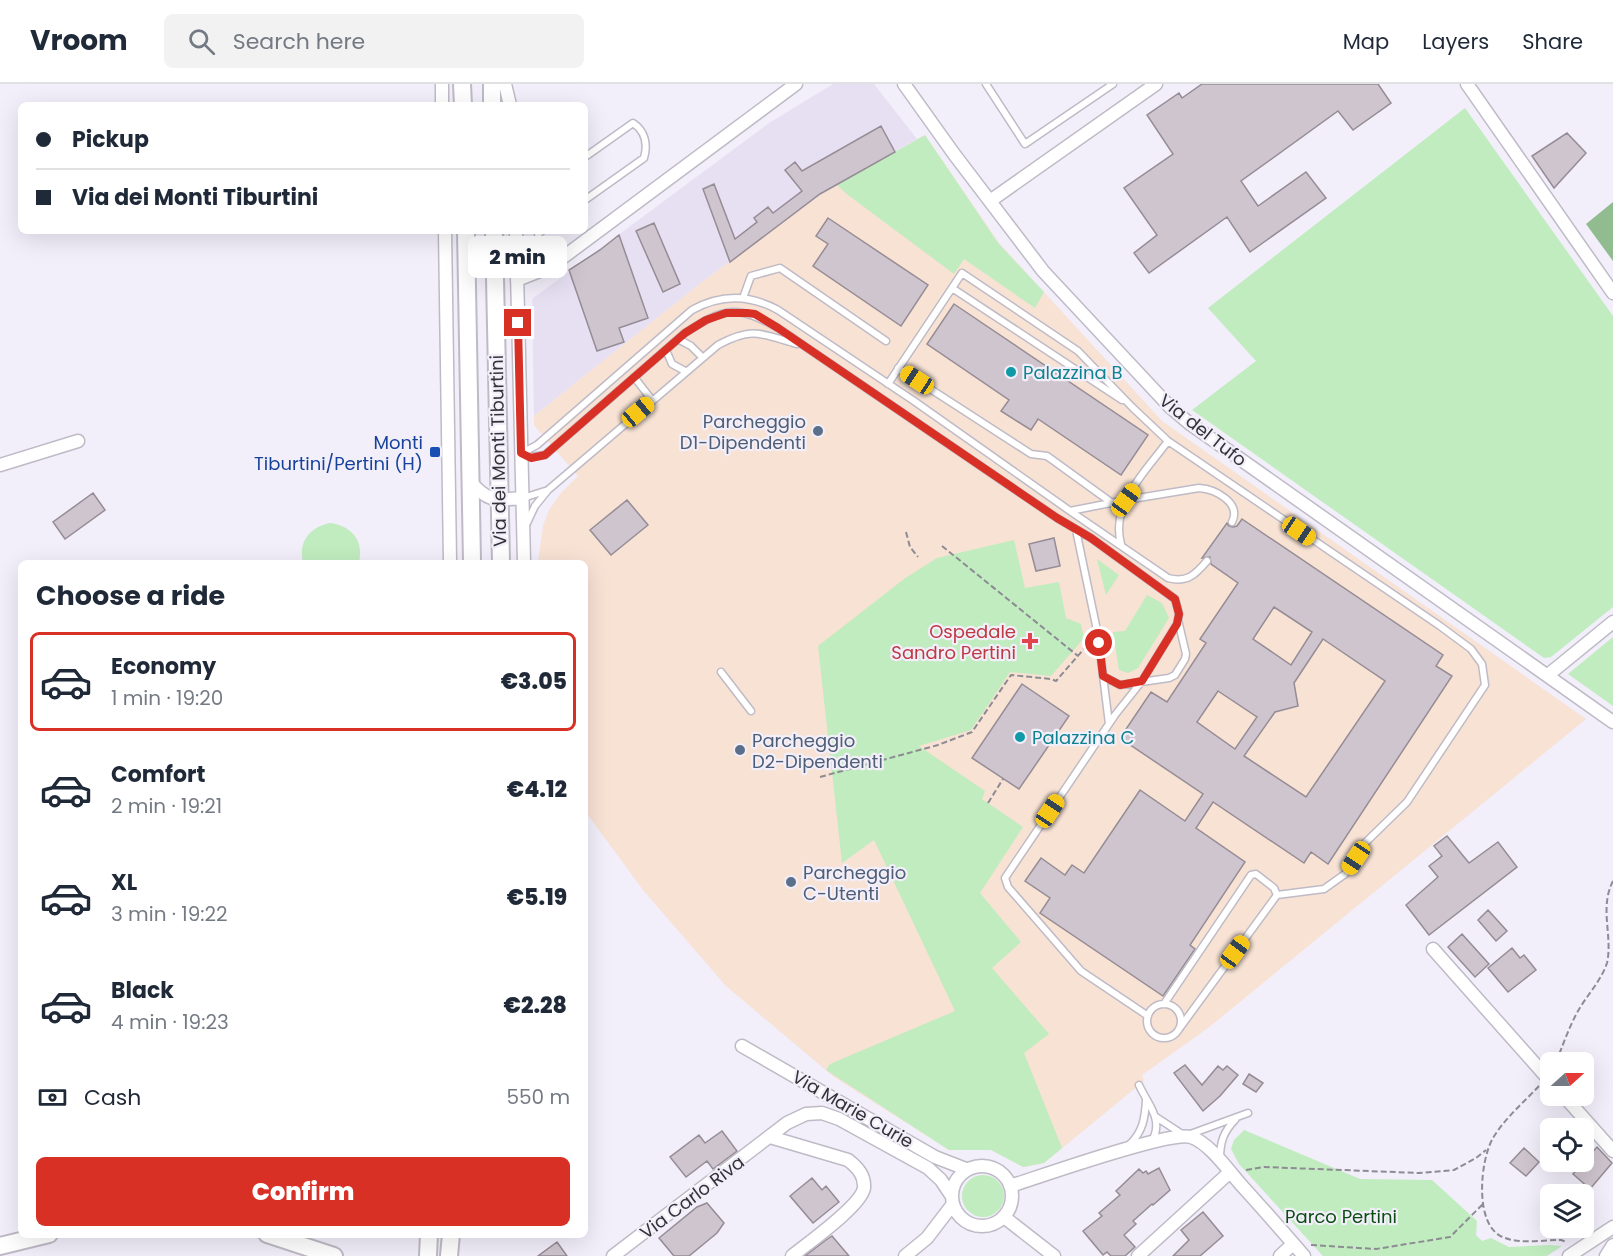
<!DOCTYPE html>
<meta charset="utf-8">
<style>
body{margin:0;font-family:Poppins,sans-serif;background:#f2f2f3;color:#1f2937;height:100vh;display:flex;flex-direction:column;font-size:22px;white-space:nowrap}
*{box-sizing:border-box;margin:0}
p{font-size:20px;color:#747a83}
.icon{flex:none;width:33px;height:33px;fill:none;stroke:currentColor;stroke-width:2;stroke-linecap:round;stroke-linejoin:round}
.map{position:relative;flex:1;overflow:hidden}
.side{position:absolute;left:18px;top:476px;width:570px;height:678px;display:flex;flex-direction:column;background:#fff;border-radius:9px;box-shadow:0 6px 24px #0002}
.side>*{flex:none}
.banner{position:absolute;left:18px;top:18px;width:570px;height:132px;border-radius:9px;box-shadow:0 6px 24px #0002;display:grid;align-content:center;height:132px;padding:0 18px;background:#fff}
.needle{width:39px;rotate:69deg}
.controls{position:absolute;left:1540px;top:968px;display:grid;gap:12px}
.controls a{display:grid;place-items:center;width:54px;height:54px;border-radius:9px;background:#fff;box-shadow:0 6px 24px #0002;font-size:30px}
.end{position:absolute;width:27px;height:27px;margin:-14px;border:8px solid #d93025;background:#fff;box-shadow:0 0 0 3px #fff}
.from{border-radius:50%}
.bubble{position:absolute;height:42px;border-radius:9px;background:#fff;box-shadow:0 6px 24px #0002;font-size:20px;font-weight:800;line-height:42px;text-align:center}
.car{position:absolute;width:18px;height:36px;margin:-18px -9px;border-radius:8px;box-shadow:0 0 4px 2px #0007;background:linear-gradient(#f5c518 24%,#345 0 40%,#f5c518 0 76%,#345 0 86%,#f5c518 0)}
.banner b{display:flex;align-items:center;gap:21px;height:57px;font-size:22px}
.banner b+b{border-top:2px solid #e0e1e3}
.banner i{width:15px;height:15px;background:#1f2937}
ul{padding:0;list-style:none}
li{display:flex;align-items:center;gap:18px;height:99px;margin:0 12px 9px;padding:0 6px;border:3px solid transparent;border-radius:9px}
li div{flex:1}
li b{display:block;font-size:22px}
li em{font-style:normal;font-weight:800}
li.on{border-color:#d93025}
li>.icon{width:54px;height:54px;stroke-width:1.5}
h2{padding:0 18px;font-size:27px;line-height:72px}
.pay{display:flex;align-items:center;gap:15px;height:66px;padding:0 18px;font-size:22px}
.pay p{margin-inline-start:auto}
.primary-button{display:flex;gap:12px;margin-top:auto;padding:12px 18px}
.primary-button a{flex:1;height:69px;border-radius:9px;background:#d93025;color:#fff;font-size:24px;font-weight:800;line-height:69px;text-align:center}
header{display:flex;align-items:center;gap:36px;box-sizing:border-box;height:84px;padding:0 30px;background:#fff;border-bottom:2px solid #e0e1e3}
header strong{font-size:28px}
nav{display:flex;gap:33px;margin-inline-start:auto;font-size:21px}
.search{width:420px;height:54px;background:#f2f2f3;display:flex;align-items:center;gap:15px;box-sizing:border-box;padding:0 21px;border-radius:9px;color:#747a83;font-size:22px}
.map>svg:first-child{display:block}
.built{fill:#e7e0f3}
.medical{fill:#f7e2d4}
.green{fill:#c0ecbf}
.forest{fill:#90bc8f}
.building{fill:#cfc5cf;stroke:#958c95;stroke-width:1.5;fill-rule:evenodd}
.lines{fill:none;stroke-linecap:round;stroke-linejoin:round}
.lane-casing{stroke:#bfbbc6;stroke-width:9}
.street-casing{stroke:#bfbbc6;stroke-width:15}
.secondary-casing{stroke:#bfbbc6;stroke-width:20}
.path{stroke:#8d8b93;stroke-width:2;stroke-dasharray:6 3;stroke-linecap:butt}
.lane{stroke:#fff;stroke-width:6}
.street{stroke:#fff;stroke-width:12}
.secondary{stroke:#fff;stroke-width:16}
.route{stroke:#d93025;stroke-width:8}
.culture-dot{fill:#0f9aa8;stroke:#f2eefa;stroke-width:2}
.service-dot{fill:#5c6f8a;stroke:#f2eefa;stroke-width:2}
.transit-dot{fill:#1a4fb4;stroke:#f2eefa;stroke-width:2}
.health-dot{fill:#e0444e;stroke:#f2eefa;stroke-width:2}
.labels{text-anchor:middle;dominant-baseline:central;stroke-width:4.5;stroke-linejoin:round;paint-order:stroke}
.culture-label{font-size:18px;fill:#0d838f;stroke:#f2eefa;text-anchor:start}
.service-label{font-size:18px;fill:#4e5e75;stroke:#f2eefa;text-anchor:start}
.street-label{font-size:18px;fill:#333236;stroke:#f2eefa}
.transit-label{font-size:18px;fill:#164399;stroke:#f2eefa;text-anchor:end}
.health-label{font-size:18px;fill:#be3a42;stroke:#f2eefa;text-anchor:end}
.park-label{font-size:18px;fill:#0c4d13;stroke:#f2eefa}
</style>
<header>
<strong>Vroom</strong>
<div class="search"><svg class="icon" aria-label="search" viewBox="0 0 24 24"><circle cx="10" cy="10" r="6"/><path d="M15 15l6 6"/></svg>Search here</div>
<nav><a>Map</a><a>Layers</a><a>Share</a></nav>
</header>
<div class="map">
<svg width="1613" height="1172" viewBox="0 0 1613 1172">
<rect width="100%" height="100%" fill="#f2eefa"/>
<path class="built" d="M 833,0 L 874,0 L 917,55 L 820,111 L 702,198 L 534,332 L 532,215 L 769,39 Z"/>
<path class="medical" d="M 925,51 L 999,159 L 1162,337 L 1586,635 L 1208,944 L 1142,991 L 1144,997 L 1044,1079 L 1023,1083 L 991,1066 L 949,1066 L 834,993 L 726,902 L 643,806 L 585,727 L 585,478 L 538,478 L 543,442 L 549,426 L 561,409 L 578,392 L 534,341 L 534,332 L 702,198 L 820,111 Z"/>
<path class="green" d="M 1465,24 L 1613,232 L 1613,523 L 1551,573 L 1544,574 L 1192,326 L 1256,277 L 1208,224 Z
M 925,51 L 998,159 L 1044,208 L 1035,224 L 964,175 L 954,190 L 848,111 L 837,101 Z
M 330,439 C 352,442 364,457 359,478 L 303,478 C 298,458 310,443 330,439 Z
M 1014,456 L 1025,504 L 1059,498 L 1066,534 L 1081,540 L 1084,554 L 1051,592 L 1010,588 L 971,646 L 919,662 L 985,707 L 982,715 L 1023,743 L 980,809 L 1021,858 L 992,884 L 1049,950 L 1024,969 L 1062,1064 L 1044,1079 L 1023,1083 L 991,1066 L 949,1066 L 826,986 L 830,980 L 955,927 L 874,756 L 842,779 L 818,562 L 904,495 L 937,474 Z
M 1097,475 L 1119,491 L 1106,511 Z
M 1147,511 L 1162,519 L 1169,534 L 1138,584 L 1128,589 L 1119,586 L 1113,548 L 1125,547 Z
M 1613,553 L 1613,622 L 1568,590 Z
M 1244,1046 L 1360,1095 L 1432,1096 L 1477,1137 L 1476,1151 L 1482,1157 L 1491,1154 L 1509,1163 L 1550,1161 L 1562,1162 L 1547,1172 L 1323,1172 L 1239,1080 L 1231,1065 L 1234,1056 Z
M962 1112a21 21 0 1 1 42 0a21 21 0 1 1-42 0Z"/>
<path class="forest" d="M 1613,118 L 1613,177 L 1586,140 Z"/>
<path class="building" d="M 1202,0 L 1378,0 L 1391,19 L 1353,46 L 1338,27 L 1241,97 L 1258,122 L 1306,88 L 1326,114 L 1250,168 L 1227,133 L 1149,189 L 1134,169 L 1157,151 L 1124,104 L 1173,70 L 1147,31 L 1179,9 L 1182,14 Z
M 881,42 L 895,68 L 820,110 L 730,178 L 703,105 L 714,100 L 735,155 L 757,138 L 754,134 L 768,123 L 773,129 L 802,107 L 785,86 L 795,78 L 802,87 Z
M 1567,49 L 1586,69 L 1554,104 L 1532,72 Z
M 828,134 L 928,201 L 901,242 L 813,182 L 828,160 L 816,152 Z
M 654,139 L 680,200 L 663,208 L 636,147 Z
M 619,151 L 648,234 L 619,244 L 624,258 L 597,267 L 569,186 L 600,166 Z
M 954,220 L 1148,351 L 1121,391 L 1038,335 L 1031,346 L 1001,327 L 1009,316 L 927,260 Z
M 93,409 L 105,426 L 65,455 L 53,438 Z
M 627,416 L 648,441 L 611,471 L 590,446 Z
M 1242,435 L 1443,571 L 1436,582 L 1452,592 L 1328,780 L 1311,768 L 1304,779 L 1213,718 L 1196,744 L 1245,778 L 1190,861 L 1195,865 L 1163,912 L 1040,829 L 1050,814 L 1025,797 L 1041,774 L 1065,791 L 1072,781 L 1084,789 L 1140,706 L 1185,737 L 1203,710 L 1120,654 L 1151,608 L 1167,618 L 1206,559 L 1200,555 L 1238,499 L 1211,480 L 1210,473 L 1202,474 L 1227,439 L 1229,442 L 1233,443 L 1237,442 ZM 1274,523 L 1312,548 L 1291,581 L 1253,555 ZM 1323,555 L 1385,597 L 1306,713 L 1244,672 L 1275,628 L 1298,622 L 1294,599 ZM 1218,607 L 1257,633 L 1235,665 L 1197,638 Z
M 1054,454 L 1060,482 L 1036,487 L 1029,460 Z
M 1022,600 L 1069,632 L 1019,705 L 972,674 Z
M 1447,752 L 1469,779 L 1498,758 L 1517,783 L 1429,851 L 1406,821 L 1438,793 L 1429,782 L 1442,772 L 1434,762 Z
M 1488,826 L 1507,847 L 1496,857 L 1478,836 Z
M 1462,850 L 1489,880 L 1475,893 L 1448,863 Z
M 1512,864 L 1520,874 L 1524,871 L 1536,886 L 1508,908 L 1488,884 Z
M 1185,981 L 1202,1001 L 1218,982 L 1223,986 L 1227,982 L 1238,991 L 1220,1012 L 1203,1027 L 1174,989 Z
M 1249,990 L 1263,999 L 1256,1008 L 1243,1000 Z
M 722,1047 L 737,1067 L 713,1085 L 707,1077 L 686,1093 L 670,1073 L 699,1051 L 705,1059 Z
M 1597,1063 L 1612,1079 L 1590,1105 L 1573,1090 Z
M 1524,1064 L 1539,1078 L 1526,1092 L 1510,1079 Z
M 1159,1084 L 1170,1106 L 1153,1121 L 1152,1120 L 1133,1137 L 1136,1140 L 1124,1151 L 1135,1163 L 1125,1172 L 1111,1172 L 1107,1168 L 1103,1171 L 1083,1147 L 1102,1132 L 1099,1129 L 1120,1111 L 1116,1107 L 1139,1085 L 1143,1089 L 1146,1087 L 1148,1090 Z
M 812,1094 L 822,1106 L 826,1102 L 839,1118 L 813,1139 L 790,1112 Z
M 707,1119 L 724,1139 L 717,1149 L 689,1172 L 674,1172 L 659,1154 L 697,1123 Z
M 1203,1128 L 1223,1152 L 1200,1172 L 1173,1172 L 1189,1156 L 1181,1146 Z
M 832,1152 L 849,1172 L 805,1172 L 826,1156 Z
M 557,1158 L 567,1172 L 538,1172 Z"/>
<g class="lines">
<defs>
<path id="lane" d="M 986,0 L 1025,60 L 1113,0
M 585,73 L 633,39 C 645,47 648,60 644,74 L 585,116
M 538,147 L 538,150 L 542,147
M 952,204 L 1122,316
M 743,214 L 751,192 L 780,184 L 886,257
M 678,255 L 691,262 L 702,273
M 666,266 L 672,280 L 685,287
M 898,284 L 1031,370 L 1047,372 L 1112,419
M 634,293 L 652,316
M 888,300 L 962,189 L 1078,267 L 1132,323 L 1168,357 L 1440,542 L 1471,565 L 1482,580 L 1485,601 L 1407,718 L 1366,758 L 1345,790 L 1324,805 L 1277,811 L 1179,945
M 522,369 L 531,373 L 545,371 L 685,249 C 724,224 736,220 778,244 L 1057,434 L 1091,454 L 1175,515 L 1179,530 L 1177,540 L 1142,597 L 1115,631 L 1005,794 L 1008,803 L 1081,887 L 1148,932
M 522,369 L 537,361 L 692,226 C 721,210 749,210 778,226 L 914,317 L 1070,427
M 523,414 L 545,407
M 527,439 L 535,422 L 548,406 L 718,261 C 753,242 761,250 797,260
M 1076,446 L 1098,551 L 1109,640
M 1121,460 C 1110,420 1146,387 1168,357
M 1207,477 C 1195,491 1187,499 1168,494 L 1070,427 L 1126,416 L 1199,404 C 1215,405 1242,419 1232,438
M 721,588 L 751,627
M 1103,592 L 1120,601 L 1169,594 L 1175,591 L 1185,575 L 1186,570 L 1178,536
M 1164,920 L 1251,791 L 1256,790 L 1274,804 L 1277,811
M1147 937a17 17 0 1 1 34 0a17 17 0 1 1-34 0Z
M 1139,1001 C 1148,1021 1164,1035 1152,1057
M 1156,1033 L 1185,1052 L 1248,1029
M 1129,1061 C 1143,1048 1145,1034 1146,1016
M 1220,1075 C 1220,1059 1223,1048 1235,1036"/>
<path id="street" d="M 442,0 L 442,21
M 505,0 L 510,21
M 904,0 L 954,70 L 1043,187 L 1170,323 L 1189,339 L 1613,638
M 1467,0 L 1613,209
M 990,117 L 1156,0
M 445,147 L 450,478
M 516,147 L 524,478
M 517,196 L 550,183 L 796,0
M 0,381 L 78,357
M 470,397 C 488,419 497,416 523,414
M 1548,591 L 1613,538
M 1433,865 L 1551,998
M 742,962 L 935,1073 L 966,1085
M 1563,1011 L 1613,1067
M 770,1053 L 848,1076 C 857,1083 865,1091 864,1104 C 861,1122 808,1159 792,1172
M952 1112a30 30 0 1 1 60 0a30 30 0 1 1-60 0Z
M 1010,1102 C 1039,1093 1170,1046 1191,1053 C 1210,1059 1230,1089 1243,1103 C 1264,1126 1284,1149 1304,1172
M 1004,1133 L 1054,1172
M 613,1172 L 787,1039 L 806,1030 L 822,1029 L 839,1035 L 928,1084 L 941,1096 L 951,1111
M 905,1172 L 927,1154 L 953,1120
M 1138,1172 L 1230,1088
M 1280,1172 L 1293,1160
M 1569,1172 L 1613,1143
M 1606,1172 L 1613,1161"/>
<path id="secondary" d="M 462,0 L 463,21
M 492,21 L 492,0
M 466,147 L 472,478
M 494,147 L 501,478
M 267,1150 L 334,1172
M 0,1162 L 49,1150
M 428,1172 L 429,1150
M 449,1172 L 451,1150"/>
</defs>
<use href="#lane" class="lane-casing"/>
<use href="#street" class="street-casing"/>
<use href="#secondary" class="secondary-casing"/>
<path class="path" d="M 906,448 L 910,463 L 918,473
M 942,462 L 1078,572
M 820,693 L 938,661 L 972,648 L 1011,591 L 1051,595 L 1056,597 L 1089,559
M 988,719 L 1003,695
M 1556,978 C 1563,961 1569,943 1578,927 C 1587,911 1601,897 1607,879 C 1613,852 1599,824 1613,797
M 1539,1002 C 1524,1018 1505,1034 1493,1054 C 1480,1076 1473,1144 1505,1154 C 1522,1160 1543,1156 1561,1156 L 1567,1158
M 1246,1086 L 1264,1083 L 1419,1089 L 1454,1086 L 1476,1074 L 1486,1066
M 1311,1161 L 1376,1165 L 1450,1153 L 1483,1120"/>
<use href="#lane" class="lane"/>
<use href="#street" class="street"/>
<use href="#secondary" class="secondary"/>
</g>
<g class="lines">
<path class="route" d="M 518,239 L 521,369 L 531,374 L 545,371 L 685,249 L 706,236 L 726,229 L 747,229 L 755,230 L 778,244 L 1057,434 L 1091,454 L 1175,515 L 1179,530 L 1177,540 L 1142,597 L 1120,601 L 1103,592 L 1099,559"/>
</g>
<g class="culture-dot">
<circle cx="1011" cy="288" r="6"/>
<circle cx="1020" cy="653" r="6"/>
</g>
<g class="service-dot">
<circle cx="818" cy="347" r="6"/>
<circle cx="740" cy="666" r="6"/>
<circle cx="791" cy="798" r="6"/>
</g>
<rect class="transit-dot" x="429" y="362" width="12" height="12" rx="3"/>
<path class="health-dot" d="M1027 548h6v6h6v6h-6v6h-6v-6h-6v-6h6z"/>
<g class="labels">
<g class="culture-label">
<text x="1023" y="288">Palazzina B</text>
<text x="1032" y="653">Palazzina C</text>
</g>
<g class="service-label">
<text x="806" y="337" text-anchor="end">Parcheggio<tspan x="806" dy="21">D1-Dipendenti</tspan></text>
<text x="752" y="656">Parcheggio<tspan x="752" dy="21">D2-Dipendenti</tspan></text>
<text x="803" y="788">Parcheggio<tspan x="803" dy="21">C-Utenti</tspan></text>
</g>
<g class="street-label">
<text transform="translate(1203 346) rotate(38)">Via del Tufo</text>
<text transform="translate(498 367) rotate(-91)">Via dei Monti Tiburtini</text>
<text transform="translate(853 1025) rotate(30)">Via Marie Curie</text>
<text transform="translate(692 1113) rotate(-37)">Via Carlo Riva</text>
</g>
<g class="transit-label">
<text x="423" y="358">Monti<tspan x="423" dy="21">Tiburtini/Pertini (H)</tspan></text>
</g>
<g class="health-label">
<text x="1016" y="547">Ospedale<tspan x="1016" dy="21">Sandro Pertini</tspan></text>
</g>
<g class="park-label">
<text x="1341" y="1132">Parco Pertini</text>
</g>
</g>
</svg>
<div class="controls">
<a><svg class="needle" viewBox="-14 -14 28 28"><path d="M0-13l5 13h-10z" fill="#e53935"/><path d="M0 13l5-13h-10z" fill="#747a83"/></svg></a>
<a><svg class="icon" aria-label="locate" viewBox="0 0 24 24"><circle cx="12" cy="12" r="6"/><path d="M12 2v4M12 18v4M2 12h4M18 12h4"/></svg></a>
<a><svg class="icon" aria-label="layers" viewBox="0 0 24 24"><path d="M12 4l9 5-9 5-9-5zM3 14l9 5 9-5"/></svg></a>
</div>
<i class="end from" style="left:1099px;top:559px"></i>
<i class="end" style="left:518px;top:239px"></i>
<div class="bubble" style="left:468px;top:152px;width:99px">2 min</div>
<i class="car" style="left:917px;top:296px;rotate:303deg"></i>
<i class="car" style="left:638px;top:328px;rotate:50deg"></i>
<i class="car" style="left:1126px;top:416px;rotate:36deg"></i>
<i class="car" style="left:1299px;top:447px;rotate:124deg"></i>
<i class="car" style="left:1050px;top:727px;rotate:34deg"></i>
<i class="car" style="left:1356px;top:774px;rotate:214deg"></i>
<i class="car" style="left:1235px;top:868px;rotate:36deg"></i>
<div class="banner">
<b><i class="from"></i>Pickup</b>
<b><i></i>Via dei Monti Tiburtini</b>
</div>
<section class="side">
<h2>Choose a ride</h2>
<ul>
<li class="on"><svg class="icon" aria-label="car" viewBox="0 0 24 24"><path d="M5 17H2v-5l4-1 3-4h7l3 4 3 1v5h-3M9 17h6M6 11h13"/><circle cx="7" cy="17" r="2"/><circle cx="17" cy="17" r="2"/></svg><div><b>Economy</b><p>1 min · 19:20</p></div><em>€3.05</em></li>
<li><svg class="icon" aria-label="car" viewBox="0 0 24 24"><path d="M5 17H2v-5l4-1 3-4h7l3 4 3 1v5h-3M9 17h6M6 11h13"/><circle cx="7" cy="17" r="2"/><circle cx="17" cy="17" r="2"/></svg><div><b>Comfort</b><p>2 min · 19:21</p></div><em>€4.12</em></li>
<li><svg class="icon" aria-label="car" viewBox="0 0 24 24"><path d="M5 17H2v-5l4-1 3-4h7l3 4 3 1v5h-3M9 17h6M6 11h13"/><circle cx="7" cy="17" r="2"/><circle cx="17" cy="17" r="2"/></svg><div><b>XL</b><p>3 min · 19:22</p></div><em>€5.19</em></li>
<li><svg class="icon" aria-label="car" viewBox="0 0 24 24"><path d="M5 17H2v-5l4-1 3-4h7l3 4 3 1v5h-3M9 17h6M6 11h13"/><circle cx="7" cy="17" r="2"/><circle cx="17" cy="17" r="2"/></svg><div><b>Black</b><p>4 min · 19:23</p></div><em>€2.28</em></li>
</ul>
<div class="pay"><svg class="icon" aria-label="cash" viewBox="0 0 24 24"><path d="M3 7h18v10H3z"/><circle cx="12" cy="12" r="2"/></svg>Cash<p>550 m</p></div>
<div class="primary-button"><a>Confirm</a></div>
</section>
</div>
